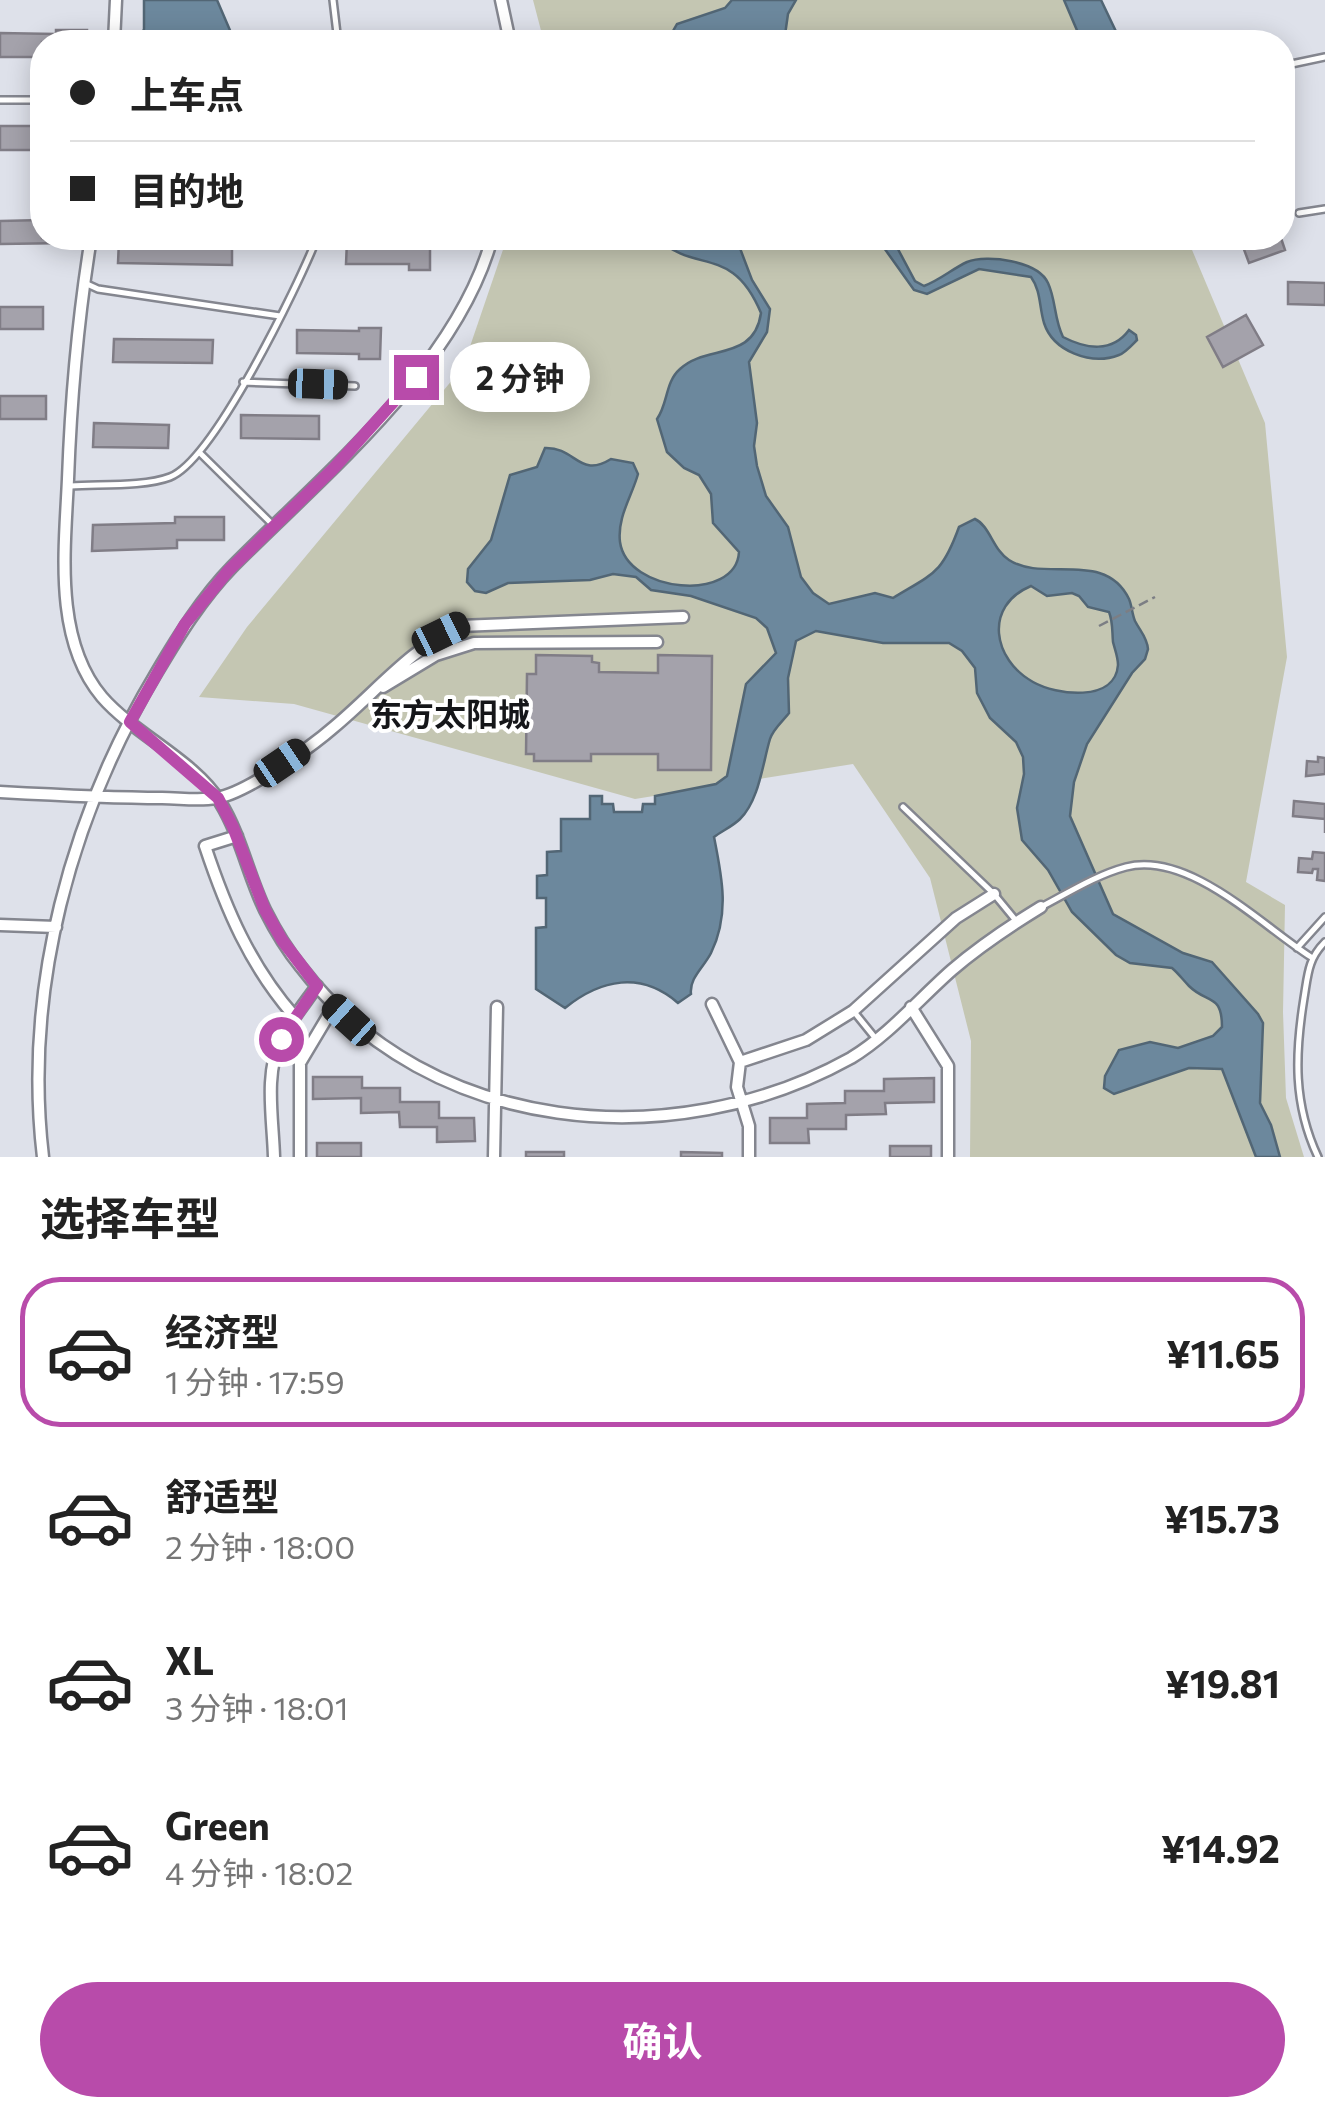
<!DOCTYPE html>
<html lang="zh">
<meta charset="utf-8">
<style>
body{margin:0;font-family:Commissioner,"Noto Sans SC",sans-serif;background:#f2f2f2;color:#222;height:100vh;display:flex;flex-direction:column;font-size:38px;white-space:nowrap}
*{box-sizing:border-box;margin:0}
p{font-size:32px;color:#767676}
.icon{flex:none;width:55px;height:55px;fill:none;stroke:currentColor;stroke-width:2;stroke-linecap:round;stroke-linejoin:round}
.map{position:relative;height:1157px;overflow:hidden}
.drawer{display:flex;flex-direction:column;background:#fff;flex:1}
.drawer>*{flex:none}
.banner{position:absolute;left:30px;top:30px;width:1265px;height:220px;border-radius:40px;box-shadow:0 5px 25px #0003;display:grid;align-content:center;height:220px;padding:0 40px;background:#fff}
.end{position:absolute;width:45px;height:45px;margin:-22px;border:12px solid #b84baa;background:#fff;box-shadow:0 0 0 5px #fff}
.from{border-radius:50%}
.bubble{position:absolute;height:70px;border-radius:35px;background:#fff;box-shadow:0 5px 25px #0003;font-size:32px;font-weight:700;line-height:70px;text-align:center}
.car{position:absolute;width:30px;height:60px;margin:-30px -15px;border-radius:12px;box-shadow:0 0 8px 2px #0007;background:linear-gradient(#222 24%,#8ab4d8 0 40%,#222 0 76%,#8ab4d8 0 86%,#222 0)}
.banner b{display:flex;align-items:center;gap:35px;height:95px;font-size:38px}
.banner b+b{border-top:2px solid #e0e0e0}
.banner i{width:25px;height:25px;background:#222}
ul{padding:0;list-style:none}
li{display:flex;align-items:center;gap:30px;height:150px;margin:0 20px 15px;padding:0 20px;border:5px solid transparent;border-radius:40px}
li div{flex:1}
li b{display:block;font-size:38px}
li em{font-style:normal;font-weight:700}
li.current{border-color:#b84baa}
li>.icon{width:90px;height:90px;stroke-width:1.5}
h2{padding:0 40px;font-size:45px;line-height:120px}
.button{display:flex;gap:20px;margin-top:auto;padding:20px 40px}
.button a{flex:1;height:115px;border-radius:60px;background:#b84baa;color:#fff;font-size:40px;font-weight:700;line-height:115px;text-align:center}
.map>svg:first-child{display:block}
.green{fill:#c4c6b2}
.water{fill:#6c889d;stroke:#526675;stroke-width:2.5;fill-rule:evenodd}
.building{fill:#a4a2ab;stroke:#807d86;stroke-width:2.5}
.lines{fill:none;stroke-linecap:round;stroke-linejoin:round}
.lane-casing{stroke:#84868f;stroke-width:10}
.street-casing{stroke:#84868f;stroke-width:15}
.path{stroke:#7c7e84;stroke-width:2.5;stroke-dasharray:10 5;stroke-linecap:butt}
.lane{stroke:#fff;stroke-width:5}
.street{stroke:#fff;stroke-width:10}
.route{stroke:#b84baa;stroke-width:12}
.labels{text-anchor:middle;dominant-baseline:central;stroke-width:8;stroke-linejoin:round;paint-order:stroke}
.neighbourhood-label{font-size:32px;font-weight:bold;fill:#151619;stroke:#fff}
</style>
<div class="map">
<svg width="1325" height="1157" viewBox="0 0 1325 1157">
<rect width="100%" height="100%" fill="#dee1ea"/>
<path class="green" d="M 533,0 L 1078,0 L 1098,42 L 544,42 Z
M 507,238 L 1187,238 L 1265,423 L 1287,657 L 1246,882 L 1285,905 L 1283,1012 L 1286,1098 L 1304,1157 L 970,1157 L 971,1041 L 930,878 L 853,764 L 635,799 L 294,704 L 199,697 L 247,627 L 463,367 Z"/>
<path class="water" d="M 144,0 L 217,0 L 235,42 L 139,42 L 144,29 Z
M 732,0 L 796,0 L 788,14 L 784,42 L 684,42 L 675,36 L 673,31 L 677,24 L 725,8 Z
M 1064,0 L 1101,0 L 1121,42 L 1082,42 Z
M 657,238 L 742,238 L 738,243 L 752,280 L 770,309 L 767,332 L 749,362 L 757,423 L 754,446 L 757,466 L 766,496 L 788,527 L 801,577 L 813,593 L 829,604 L 875,593 L 893,598 C 934,573 942,574 959,527 L 975,519 C 990,526 993,550 1009,560 C 1044,583 1105,549 1129,599 C 1132,606 1132,614 1135,621 C 1140,631 1147,637 1148,649 L 1145,659 L 1132,673 L 1087,744 L 1074,782 L 1070,816 L 1113,914 L 1183,953 L 1212,962 L 1258,1014 L 1263,1023 L 1260,1103 L 1271,1125 L 1280,1157 L 1256,1157 L 1222,1069 L 1189,1068 L 1114,1094 L 1104,1088 L 1105,1076 L 1119,1050 L 1150,1042 L 1178,1048 L 1213,1036 L 1222,1027 C 1222,993 1207,1004 1189,986 C 1183,980 1179,974 1172,968 L 1130,963 L 1116,955 L 1072,912 L 1048,870 L 1022,840 L 1017,808 L 1024,774 L 1023,757 L 1016,742 L 990,718 L 977,693 L 975,668 L 962,651 L 949,643 L 883,643 L 816,631 L 796,641 L 788,678 L 789,713 C 783,721 773,729 770,739 C 763,762 759,801 740,819 C 733,826 722,831 714,837 C 722,877 730,914 711,953 C 704,967 689,978 691,994 L 678,1003 C 641,971 601,979 565,1008 L 536,989 L 536,928 L 546,927 L 546,898 L 537,898 L 537,876 L 547,875 L 547,852 L 561,851 L 561,819 L 590,819 L 590,796 L 602,796 L 602,804 L 613,804 L 614,812 L 642,812 L 643,804 L 655,804 L 655,796 L 716,784 L 727,776 L 746,684 L 776,653 L 767,628 L 756,618 L 691,596 L 651,590 L 636,577 L 613,574 L 590,580 L 508,583 L 486,593 L 475,591 L 467,582 L 468,569 L 491,540 L 510,475 L 537,467 L 545,448 C 576,447 579,479 611,459 L 633,463 L 638,474 C 632,496 617,517 620,542 C 627,593 736,603 739,552 L 713,523 L 711,494 L 699,475 L 684,468 L 667,452 L 657,419 C 668,404 665,382 680,369 C 706,344 754,362 761,313 C 732,244 697,275 657,238 ZM 1031,586 L 1047,596 L 1072,593 L 1079,596 L 1088,607 L 1109,612 C 1113,622 1112,631 1113,642 C 1115,650 1118,657 1118,665 C 1115,703 1056,695 1033,682 C 993,660 983,606 1031,586 Z
M 877,238 L 892,238 L 915,281 L 924,286 C 940,280 952,269 967,262 C 987,254 1038,261 1048,283 C 1056,300 1054,319 1063,337 C 1086,349 1112,353 1129,330 L 1136,335 L 1137,340 C 1132,345 1125,353 1119,355 C 1091,366 1053,351 1044,323 C 1039,306 1041,291 1031,277 L 979,269 L 927,294 L 914,290 Z"/>
<path class="building" d="M 56,30 L 87,30 L 87,42 L 42,42 L 42,57 L 0,57 L 0,33 L 56,34 Z
M 0,126 L 42,126 L 42,150 L 0,150 Z
M 42,220 L 42,238 L 68,238 L 68,243 L 0,244 L 0,221 Z
M 409,238 L 430,239 L 430,270 L 409,270 L 409,264 L 346,264 L 347,241 L 409,241 Z
M 1260,238 L 1281,238 L 1285,250 L 1249,263 L 1242,244 Z
M 119,240 L 232,241 L 232,265 L 118,263 Z
M 1288,282 L 1325,283 L 1325,305 L 1288,304 Z
M 0,307 L 43,307 L 43,329 L 0,329 Z
M 1246,315 L 1263,345 L 1223,367 L 1207,337 Z
M 359,328 L 381,328 L 380,359 L 359,359 L 359,354 L 297,353 L 297,330 L 359,331 Z
M 114,339 L 213,340 L 212,363 L 113,362 Z
M 0,396 L 46,396 L 46,419 L 0,419 Z
M 241,415 L 319,416 L 319,439 L 241,438 Z
M 94,423 L 169,425 L 168,448 L 93,447 Z
M 175,517 L 224,517 L 224,540 L 177,540 L 177,548 L 92,551 L 93,525 L 175,523 Z
M 536,655 L 592,656 L 592,662 L 599,663 L 599,672 L 658,673 L 658,655 L 712,656 L 711,770 L 658,770 L 658,754 L 591,754 L 591,761 L 534,761 L 534,754 L 526,754 L 527,674 L 536,674 Z
M 1318,757 L 1325,758 L 1325,774 L 1306,776 L 1307,761 L 1318,762 Z
M 1294,801 L 1325,804 L 1325,833 L 1325,819 L 1293,816 Z
M 1313,852 L 1325,853 L 1325,881 L 1317,880 L 1318,869 L 1313,869 L 1312,873 L 1298,872 L 1299,858 L 1312,859 Z
M 313,1077 L 362,1077 L 362,1088 L 400,1088 L 400,1102 L 439,1102 L 439,1118 L 474,1118 L 475,1141 L 437,1142 L 437,1127 L 400,1127 L 399,1112 L 361,1113 L 361,1098 L 313,1099 Z
M 934,1078 L 934,1102 L 885,1103 L 886,1114 L 846,1115 L 846,1129 L 808,1129 L 809,1143 L 770,1143 L 770,1118 L 807,1118 L 807,1104 L 845,1103 L 845,1091 L 884,1091 L 884,1079 Z
M 317,1143 L 361,1143 L 361,1157 L 317,1157 Z
M 890,1146 L 931,1146 L 931,1157 L 890,1157 Z
M 526,1152 L 564,1152 L 564,1157 L 526,1157 Z
M 681,1152 L 722,1153 L 722,1157 L 681,1157 Z"/>
<g class="lines">
<defs>
<path id="lane" d="M 333,0 L 338,42
M 1282,66 L 1325,57
M 0,100 L 42,100
M 1299,213 L 1325,209
M 87,284 L 98,289 L 280,316
M 243,382 L 355,386
M 200,453 L 272,524
M 71,486 C 99,484 144,487 170,477 C 214,460 298,286 317,238
M 903,807 L 994,894 L 1017,922
M 1041,907 C 1068,893 1096,875 1126,867 C 1189,851 1261,925 1311,957
M 1297,948 L 1325,917
M 855,1013 L 876,1039
M 1318,1157 C 1293,1104 1295,1054 1304,998 C 1308,974 1308,959 1325,942"/>
<path id="street" d="M 501,0 L 510,42
M 114,42 L 116,0
M 91,238 C 78,318 71,397 68,479 C 65,548 53,639 102,697 C 135,735 194,760 220,802 C 241,836 248,875 265,910 C 275,930 287,950 301,967 C 430,1135 673,1157 851,1058 C 889,1035 919,999 952,970 C 980,946 1010,926 1041,907
M 383,687 L 436,655 L 474,643 L 657,642
M 0,792 C 54,795 108,798 162,798 C 179,798 199,801 216,798 C 245,794 311,747 334,727 C 376,692 410,649 460,626 L 683,617
M 237,836 L 205,846 C 226,909 250,966 295,1017
M 0,925 L 56,927
M 712,1004 L 740,1062 L 737,1087 L 749,1126 L 749,1157
M 911,1007 L 948,1066 L 948,1157
M 740,1062 L 806,1040 L 853,1011 L 956,918 L 994,894
M 43,1157 C 23,989 71,815 157,672 C 179,635 202,598 232,567 C 323,475 457,367 492,238
M 274,1157 C 273,1119 264,1074 281,1039 C 291,1020 305,1003 317,986
M 300,1157 L 300,1063 L 334,1006
M 494,1157 L 497,1007"/>
</defs>
<use href="#lane" class="lane-casing"/>
<use href="#street" class="street-casing"/>
<path class="path" d="M 1099,626 L 1155,597"/>
<use href="#lane" class="lane"/>
<use href="#street" class="street"/>
</g>
<g class="lines">
<path class="route" d="M 281,1039 L 317,986 L 282,940 L 265,910 L 233,827 L 218,798 L 130,722 L 185,624 L 228,571 L 334,468 L 416,377"/>
</g>
<g class="labels">
<g class="neighbourhood-label">
<text x="450" y="713">东方太阳城</text>
</g>
</g>
</svg>
<i class="end from" style="left:281px;top:1039px"></i>
<i class="end" style="left:416px;top:377px"></i>
<div class="bubble" style="left:450px;top:342px;width:140px">2 分钟</div>
<i class="car" style="left:318px;top:384px;rotate:92deg"></i>
<i class="car" style="left:441px;top:634px;rotate:64deg"></i>
<i class="car" style="left:282px;top:763px;rotate:56deg"></i>
<i class="car" style="left:349px;top:1020px;rotate:312deg"></i>
<div class="banner">
<b><i class="from"></i>上车点</b>
<b><i></i>目的地</b>
</div>
</div>
<section class="drawer">
<h2>选择车型</h2>
<ul>
<li class="current"><svg class="icon" aria-label="car" viewBox="0 0 24 24"><path d="M5 17H2v-5l4-1 3-4h7l3 4 3 1v5h-3M9 17h6M6 11h13"/><circle cx="7" cy="17" r="2"/><circle cx="17" cy="17" r="2"/></svg><div><b>经济型</b><p>1 分钟 · 17:59</p></div><em>¥11.65</em></li>
<li><svg class="icon" aria-label="car" viewBox="0 0 24 24"><path d="M5 17H2v-5l4-1 3-4h7l3 4 3 1v5h-3M9 17h6M6 11h13"/><circle cx="7" cy="17" r="2"/><circle cx="17" cy="17" r="2"/></svg><div><b>舒适型</b><p>2 分钟 · 18:00</p></div><em>¥15.73</em></li>
<li><svg class="icon" aria-label="car" viewBox="0 0 24 24"><path d="M5 17H2v-5l4-1 3-4h7l3 4 3 1v5h-3M9 17h6M6 11h13"/><circle cx="7" cy="17" r="2"/><circle cx="17" cy="17" r="2"/></svg><div><b>XL</b><p>3 分钟 · 18:01</p></div><em>¥19.81</em></li>
<li><svg class="icon" aria-label="car" viewBox="0 0 24 24"><path d="M5 17H2v-5l4-1 3-4h7l3 4 3 1v5h-3M9 17h6M6 11h13"/><circle cx="7" cy="17" r="2"/><circle cx="17" cy="17" r="2"/></svg><div><b>Green</b><p>4 分钟 · 18:02</p></div><em>¥14.92</em></li>
</ul>
<div class="button"><a>确认</a></div>
</section>
